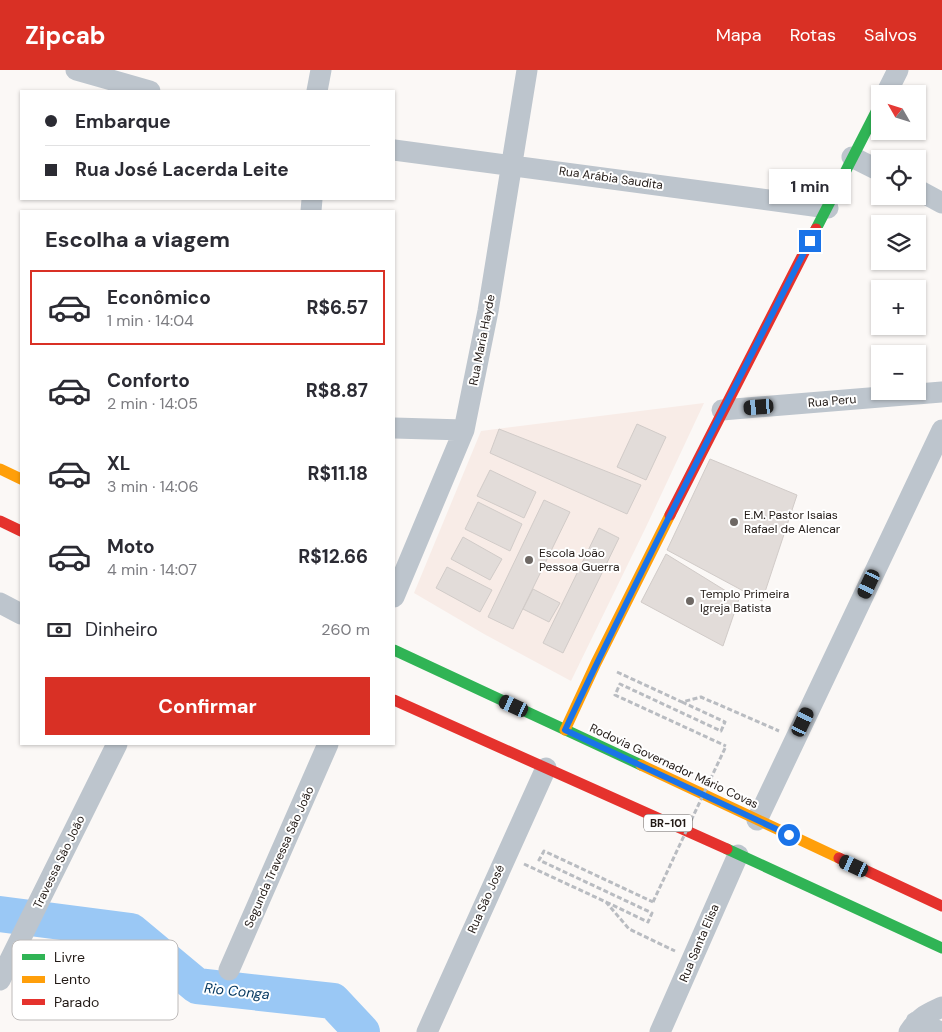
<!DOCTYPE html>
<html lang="pt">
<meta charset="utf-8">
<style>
body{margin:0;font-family:"DM Sans",sans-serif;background:#f7f7f7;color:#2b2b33;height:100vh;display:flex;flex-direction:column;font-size:19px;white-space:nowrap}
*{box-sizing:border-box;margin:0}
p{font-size:16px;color:#7c7c81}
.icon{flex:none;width:28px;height:28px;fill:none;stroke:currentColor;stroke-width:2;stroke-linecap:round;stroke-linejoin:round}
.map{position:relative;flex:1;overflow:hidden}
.panel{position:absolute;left:20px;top:140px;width:375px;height:535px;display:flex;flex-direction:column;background:#fff;border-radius:0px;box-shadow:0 1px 4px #0004}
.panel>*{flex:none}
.top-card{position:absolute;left:20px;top:20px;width:375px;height:110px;border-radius:0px;box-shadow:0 1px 4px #0004;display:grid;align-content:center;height:110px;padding:0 25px;background:#fff}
.needle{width:32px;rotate:309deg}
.fabs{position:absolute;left:871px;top:15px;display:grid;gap:10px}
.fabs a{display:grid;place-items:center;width:55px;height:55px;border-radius:0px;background:#fff;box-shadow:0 1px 4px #0004;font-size:25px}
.end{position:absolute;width:22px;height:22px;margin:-11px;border:6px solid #1a73e8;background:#fff;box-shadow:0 0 0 2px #fff}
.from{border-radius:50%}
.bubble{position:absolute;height:35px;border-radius:0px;background:#fff;box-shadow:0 1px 4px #0004;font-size:16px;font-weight:700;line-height:35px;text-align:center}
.car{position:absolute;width:15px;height:30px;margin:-15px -8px;border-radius:6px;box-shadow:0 0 4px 1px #0007;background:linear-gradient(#222 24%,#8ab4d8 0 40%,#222 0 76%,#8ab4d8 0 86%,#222 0)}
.top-card b{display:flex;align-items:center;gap:18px;height:48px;font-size:19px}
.top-card b+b{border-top:1px solid #e1e1e2}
.top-card i{width:12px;height:12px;background:#2b2b33}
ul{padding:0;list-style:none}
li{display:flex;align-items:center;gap:15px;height:75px;margin:0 10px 8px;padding:0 15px;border:2px solid transparent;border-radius:0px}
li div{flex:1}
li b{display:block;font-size:19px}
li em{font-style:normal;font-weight:700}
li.selected{border-color:#d93025}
li>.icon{width:45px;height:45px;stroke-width:1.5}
h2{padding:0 25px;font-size:22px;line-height:60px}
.pay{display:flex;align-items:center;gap:12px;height:55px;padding:0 25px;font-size:19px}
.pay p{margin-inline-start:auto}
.action{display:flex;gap:10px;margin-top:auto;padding:10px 25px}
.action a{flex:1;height:58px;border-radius:0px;background:#d93025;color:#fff;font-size:20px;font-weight:700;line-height:58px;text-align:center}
header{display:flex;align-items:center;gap:30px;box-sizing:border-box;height:70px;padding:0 25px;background:#d93025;color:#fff}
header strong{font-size:24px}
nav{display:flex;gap:28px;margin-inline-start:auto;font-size:18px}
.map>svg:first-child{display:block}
.built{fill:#f8ece7}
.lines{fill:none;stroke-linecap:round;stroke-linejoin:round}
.river{stroke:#9ac8f5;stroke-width:36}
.building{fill:#e2dcd9;stroke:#d1cbc8}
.path{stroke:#b9bcc1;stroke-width:3;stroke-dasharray:5 2.5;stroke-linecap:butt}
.street{stroke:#bdc5cd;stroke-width:21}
.fast{stroke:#30b455;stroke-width:11}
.slow{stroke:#ff9f0a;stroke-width:11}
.jam{stroke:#e5322d;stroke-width:11}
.path-bridge{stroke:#b9bcc1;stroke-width:3;stroke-dasharray:5 2.5;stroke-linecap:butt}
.route{stroke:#1a73e8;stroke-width:6}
.poi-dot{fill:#6e6864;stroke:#fff;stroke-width:2}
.labels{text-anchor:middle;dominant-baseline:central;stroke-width:4;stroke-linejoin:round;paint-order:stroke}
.shield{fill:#fff;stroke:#645f5c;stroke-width:1}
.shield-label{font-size:11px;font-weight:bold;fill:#221a16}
.street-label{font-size:12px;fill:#221a16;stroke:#fff}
.poi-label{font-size:12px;fill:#221a16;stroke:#fff;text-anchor:start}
.water-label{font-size:14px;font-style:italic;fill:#02365f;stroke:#fff}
.key{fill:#fff;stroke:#bdbab9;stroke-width:1}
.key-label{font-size:14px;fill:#221a16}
</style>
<header>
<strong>Zipcab</strong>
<nav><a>Mapa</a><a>Rotas</a><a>Salvos</a></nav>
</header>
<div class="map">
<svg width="942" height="962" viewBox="0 0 942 962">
<rect width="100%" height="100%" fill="#fbf8f6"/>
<path class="built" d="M 704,333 L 646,457 L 571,611 L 484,564 L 414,523 L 481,361 Z"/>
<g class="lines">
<path class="river" d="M 0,844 L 131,861 L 197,916 L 333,931 L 362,962"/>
</g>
<path class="building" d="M 637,354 L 666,367 L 646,410 L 617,397 Z
M 499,359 L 641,415 L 627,444 L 490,383 Z
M 710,389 L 797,425 L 762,531 L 667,480 Z
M 490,400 L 536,422 L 524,448 L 477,426 Z
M 544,430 L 570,442 L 513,559 L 488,547 Z
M 478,432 L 522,454 L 510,481 L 465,459 Z
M 599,458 L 619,468 L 563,583 L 543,573 Z
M 463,467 L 502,489 L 490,510 L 451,489 Z
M 666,484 L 739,529 L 723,576 L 641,532 Z
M 447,497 L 492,520 L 480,542 L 436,518 Z
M 533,519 L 560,533 L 549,552 L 523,539 Z"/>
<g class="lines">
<path class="path" d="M 617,602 L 682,632 L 701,627 L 779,661
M 682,632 L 725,652 L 721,661 L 620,614 L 615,625 L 726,676
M 524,794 L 606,832 L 629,859 L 675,881
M 606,832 L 648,852 L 652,843 L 539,790 L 544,781 L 653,832"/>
<path class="street" d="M 76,0 L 150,21
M 317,21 L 321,0
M 886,24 L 898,0
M 394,80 L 828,138
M 852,87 L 880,101
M 918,120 L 942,133
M 311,141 L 312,129
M 722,340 L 942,322
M 394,358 L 464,360
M 394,527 L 464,360 L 488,241 L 527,0
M 0,533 L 21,544
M 757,750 L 942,360
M 229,900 L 328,674
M 0,910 L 117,674
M 916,952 L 941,962
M 427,962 L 546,698
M 660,962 L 738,785
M 909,962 C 919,947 927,944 942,937"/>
<path class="fast" d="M 816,159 L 880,34
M 394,580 L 641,695
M 727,779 L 942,878"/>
<path class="slow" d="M 0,399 L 21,409
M 565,660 L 596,593 L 670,445
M 641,695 L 839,788"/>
<path class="jam" d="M 670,445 L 816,159
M 0,451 L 21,461
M 394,630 L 727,779
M 839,788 L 942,836"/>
<path class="path-bridge" d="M 653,832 L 726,676"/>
</g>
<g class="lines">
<path class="route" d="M 789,765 L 565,660 C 643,495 726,333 810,171"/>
</g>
<g class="poi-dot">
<circle cx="734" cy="452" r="5"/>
<circle cx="529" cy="490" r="5"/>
<circle cx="690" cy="531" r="5"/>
</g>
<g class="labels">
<rect class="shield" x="644" y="744.5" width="48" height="17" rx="4"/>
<g class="shield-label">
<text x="668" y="753">BR-101</text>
</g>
<g class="street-label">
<text transform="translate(611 108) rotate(8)">Rua Arábia Saudita</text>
<text transform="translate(482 270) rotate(-79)">Rua Maria Hayde</text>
<text transform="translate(832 331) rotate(-5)">Rua Peru</text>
<text transform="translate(674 696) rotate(25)">Rodovia Governador Mário Covas</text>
<text transform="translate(279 787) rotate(-66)">Segunda Travessa São João</text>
<text transform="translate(59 792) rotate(-64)">Travessa São João</text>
<text transform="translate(486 829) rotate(-66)">Rua São José</text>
<text transform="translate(699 873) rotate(-67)">Rua Santa Elisa</text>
</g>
<g class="poi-label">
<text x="744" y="445">E.M. Pastor Isaias<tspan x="744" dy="14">Rafael de Alencar</tspan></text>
<text x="539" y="483">Escola João<tspan x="539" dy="14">Pessoa Guerra</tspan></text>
<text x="700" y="524">Templo Primeira<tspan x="700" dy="14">Igreja Batista</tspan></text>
</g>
<g class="water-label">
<text transform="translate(237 921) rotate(6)">Rio Conga</text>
</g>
</g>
<rect x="12" y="870" width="166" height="80" rx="8" class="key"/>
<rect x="22" y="884" width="23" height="6" fill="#30b455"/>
<rect x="22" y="906" width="23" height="7" fill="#ff9f0a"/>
<rect x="22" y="929" width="23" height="6" fill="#e5322d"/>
<g class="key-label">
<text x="54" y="892">Livre</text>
<text x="54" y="914">Lento</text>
<text x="54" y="937">Parado</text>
</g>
</svg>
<div class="fabs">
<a><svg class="needle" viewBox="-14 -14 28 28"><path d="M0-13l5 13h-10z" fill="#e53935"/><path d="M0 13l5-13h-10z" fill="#7c7c81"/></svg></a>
<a><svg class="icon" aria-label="locate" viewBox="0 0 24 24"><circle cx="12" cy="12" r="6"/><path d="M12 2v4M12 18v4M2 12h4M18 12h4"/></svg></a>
<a><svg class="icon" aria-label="layers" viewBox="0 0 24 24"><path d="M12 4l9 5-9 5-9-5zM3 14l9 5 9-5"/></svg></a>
<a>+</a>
<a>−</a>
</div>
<i class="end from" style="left:789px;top:765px"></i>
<i class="end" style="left:810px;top:171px"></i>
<div class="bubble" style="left:769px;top:99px;width:82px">1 min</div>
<i class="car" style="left:759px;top:337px;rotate:265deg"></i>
<i class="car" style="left:869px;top:514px;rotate:205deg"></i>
<i class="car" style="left:514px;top:636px;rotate:295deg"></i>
<i class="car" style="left:803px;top:652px;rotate:25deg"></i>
<i class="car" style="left:854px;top:796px;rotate:295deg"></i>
<div class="top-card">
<b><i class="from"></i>Embarque</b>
<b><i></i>Rua José Lacerda Leite</b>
</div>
<section class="panel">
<h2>Escolha a viagem</h2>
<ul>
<li class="selected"><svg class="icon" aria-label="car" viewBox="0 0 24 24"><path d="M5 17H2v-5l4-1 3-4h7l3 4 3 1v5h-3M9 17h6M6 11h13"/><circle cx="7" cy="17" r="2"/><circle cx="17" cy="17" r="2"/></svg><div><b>Econômico</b><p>1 min · 14:04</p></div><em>R$6.57</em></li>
<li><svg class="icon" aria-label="car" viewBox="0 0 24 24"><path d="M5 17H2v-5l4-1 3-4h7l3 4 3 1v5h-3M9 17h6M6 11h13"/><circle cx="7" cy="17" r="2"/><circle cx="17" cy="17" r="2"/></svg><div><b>Conforto</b><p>2 min · 14:05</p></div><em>R$8.87</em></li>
<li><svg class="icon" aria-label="car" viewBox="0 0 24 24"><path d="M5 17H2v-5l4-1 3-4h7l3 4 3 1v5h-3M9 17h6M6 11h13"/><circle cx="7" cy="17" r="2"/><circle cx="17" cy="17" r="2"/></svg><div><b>XL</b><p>3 min · 14:06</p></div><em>R$11.18</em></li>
<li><svg class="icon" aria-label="car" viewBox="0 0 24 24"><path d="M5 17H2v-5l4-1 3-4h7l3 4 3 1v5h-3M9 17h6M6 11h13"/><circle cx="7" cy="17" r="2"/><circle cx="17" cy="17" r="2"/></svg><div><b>Moto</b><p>4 min · 14:07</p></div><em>R$12.66</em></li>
</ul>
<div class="pay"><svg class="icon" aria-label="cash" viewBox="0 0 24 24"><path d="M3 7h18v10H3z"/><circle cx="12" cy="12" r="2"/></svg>Dinheiro<p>260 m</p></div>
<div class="action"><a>Confirmar</a></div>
</section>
</div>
